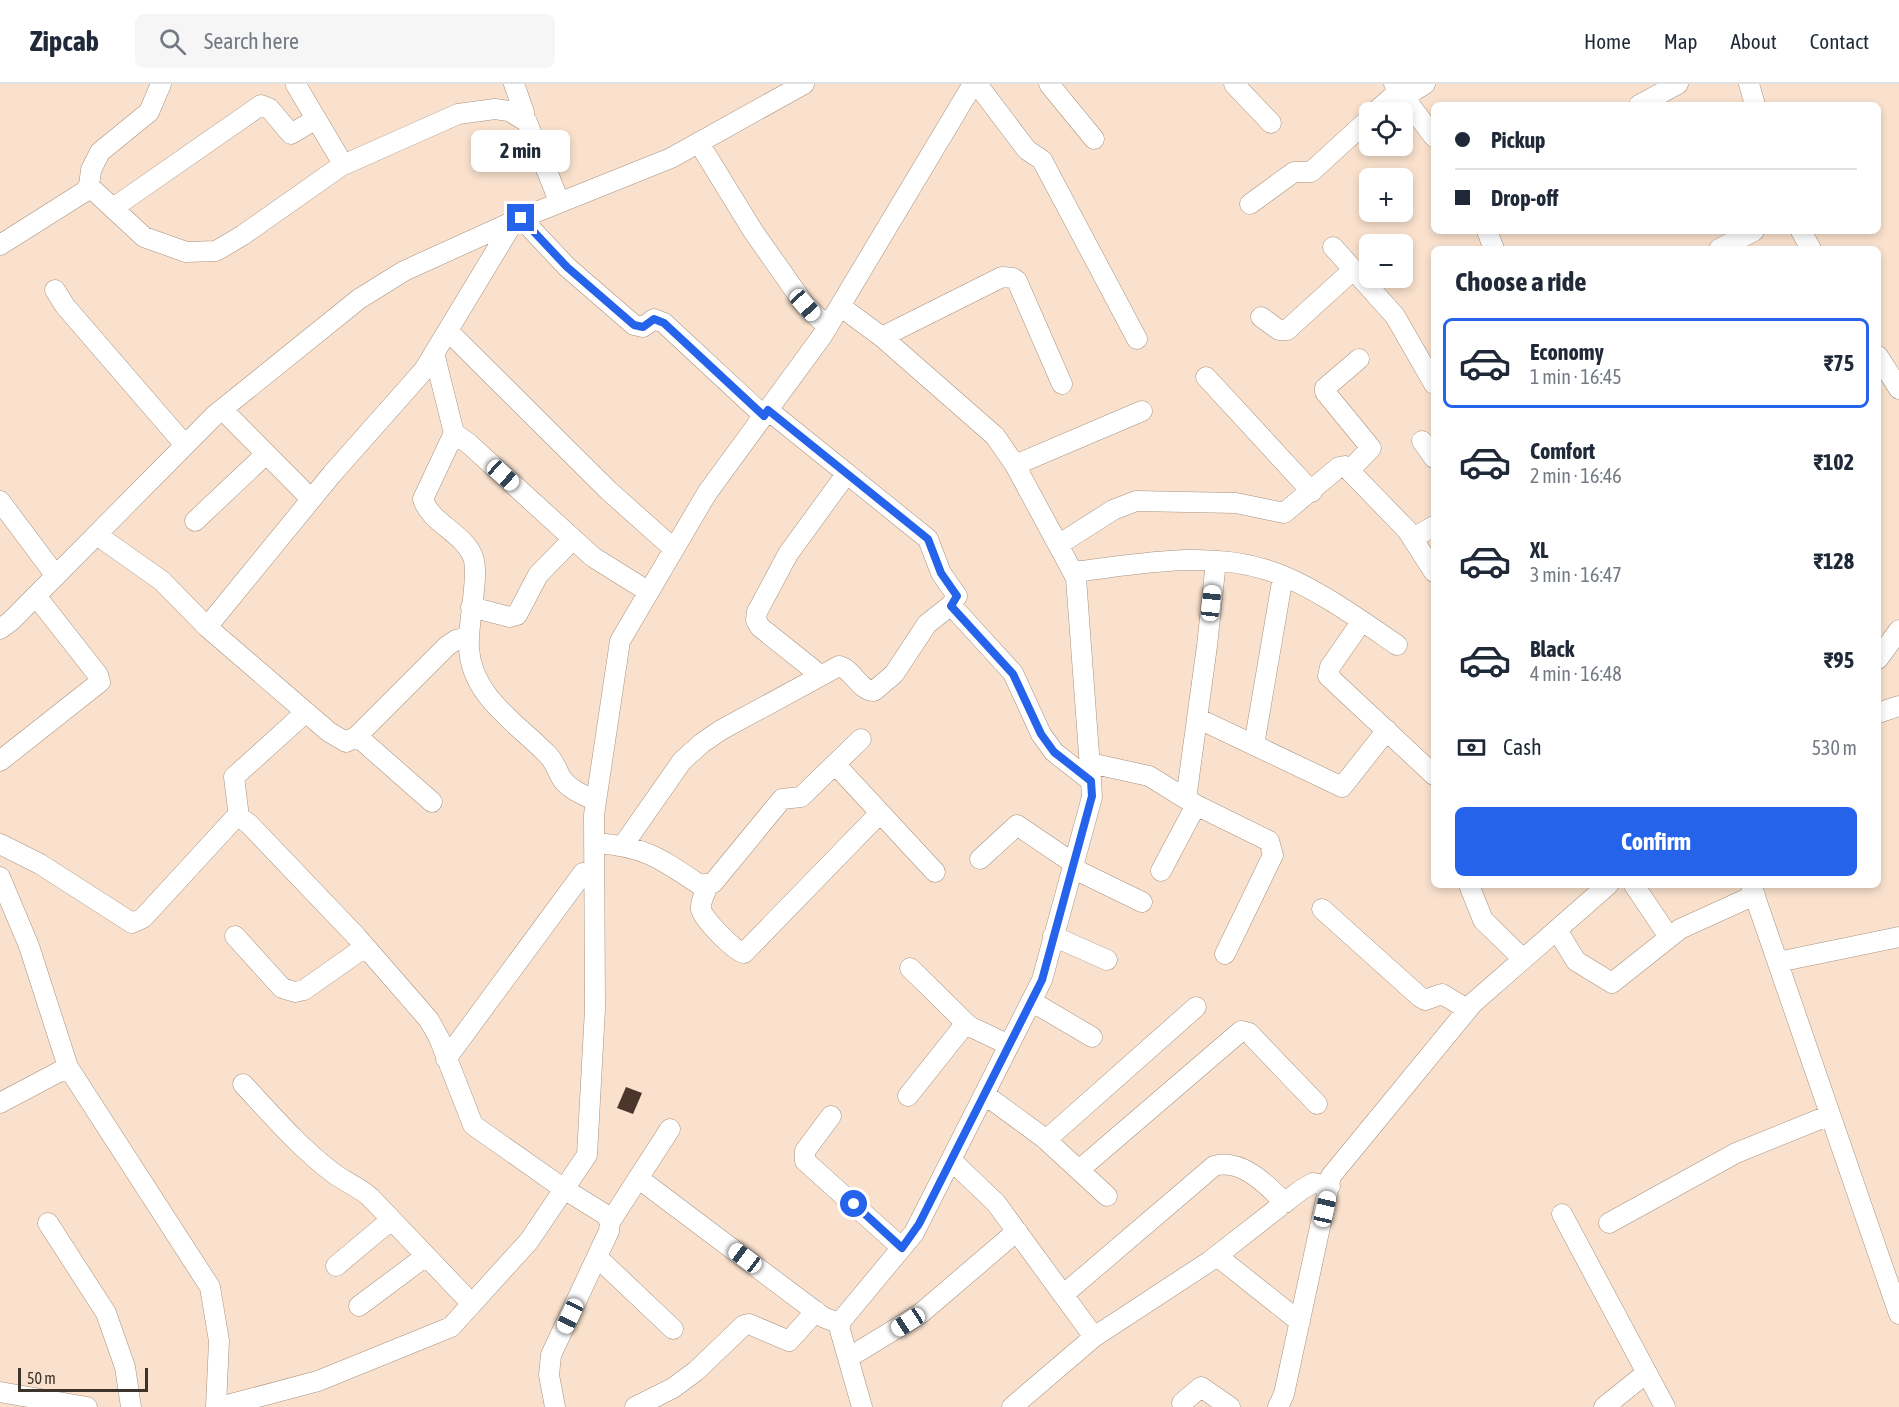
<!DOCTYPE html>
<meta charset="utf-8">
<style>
body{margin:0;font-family:"Asap Condensed",sans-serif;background:#f6f6f7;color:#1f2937;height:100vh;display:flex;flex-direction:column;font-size:22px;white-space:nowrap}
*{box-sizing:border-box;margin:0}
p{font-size:20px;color:#747a83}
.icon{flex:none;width:33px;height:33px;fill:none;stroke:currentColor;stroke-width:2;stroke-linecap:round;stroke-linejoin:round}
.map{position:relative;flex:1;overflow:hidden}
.details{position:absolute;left:1431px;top:162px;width:450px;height:642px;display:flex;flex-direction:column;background:#fff;border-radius:9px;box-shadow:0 3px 9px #0003}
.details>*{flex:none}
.top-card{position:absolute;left:1431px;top:18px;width:450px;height:132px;border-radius:9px;box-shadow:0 3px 9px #0003;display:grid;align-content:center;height:132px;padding:0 24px;background:#fff}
.fabs{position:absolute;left:1359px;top:18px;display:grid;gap:12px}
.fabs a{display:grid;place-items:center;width:54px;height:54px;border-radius:9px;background:#fff;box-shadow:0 3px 9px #0003;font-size:30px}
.scale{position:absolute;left:18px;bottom:15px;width:130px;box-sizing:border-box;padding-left:6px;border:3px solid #3c332b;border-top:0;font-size:16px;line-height:21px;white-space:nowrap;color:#3c332b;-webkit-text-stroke:4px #f9e1cd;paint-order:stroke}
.end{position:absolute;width:27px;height:27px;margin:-14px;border:8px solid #2563eb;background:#fff;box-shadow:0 0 0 3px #fff}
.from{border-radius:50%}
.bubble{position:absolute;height:42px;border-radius:9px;background:#fff;box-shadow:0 3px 9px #0003;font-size:20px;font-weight:700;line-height:42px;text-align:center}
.car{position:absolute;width:18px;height:36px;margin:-18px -9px;border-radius:8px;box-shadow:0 0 4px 2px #0007;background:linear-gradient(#fff 24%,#345 0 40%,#fff 0 76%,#345 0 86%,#fff 0)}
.top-card b{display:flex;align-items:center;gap:21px;height:57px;font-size:22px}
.top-card b+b{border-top:2px solid #e0e1e3}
.top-card i{width:15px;height:15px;background:#1f2937}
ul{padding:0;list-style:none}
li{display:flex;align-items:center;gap:18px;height:90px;margin:0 12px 9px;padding:0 12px;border:3px solid transparent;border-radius:9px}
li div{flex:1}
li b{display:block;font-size:22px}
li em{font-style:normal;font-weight:700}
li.current{border-color:#2563eb}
li>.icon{width:54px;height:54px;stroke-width:1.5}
h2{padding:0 24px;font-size:27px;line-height:72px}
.pay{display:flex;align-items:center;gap:15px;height:66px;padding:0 24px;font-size:22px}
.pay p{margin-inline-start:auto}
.action{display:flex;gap:12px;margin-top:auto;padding:12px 24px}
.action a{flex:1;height:69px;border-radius:9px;background:#2563eb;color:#fff;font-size:24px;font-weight:700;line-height:69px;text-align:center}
header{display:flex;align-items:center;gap:36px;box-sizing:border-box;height:84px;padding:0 30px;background:#fff;border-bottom:2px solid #e0e1e3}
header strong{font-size:28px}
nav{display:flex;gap:33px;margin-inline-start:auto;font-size:21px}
.search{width:420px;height:54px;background:#f6f6f7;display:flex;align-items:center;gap:15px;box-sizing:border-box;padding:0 21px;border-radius:9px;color:#747a83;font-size:22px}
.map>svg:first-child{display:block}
.building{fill:#4c352b}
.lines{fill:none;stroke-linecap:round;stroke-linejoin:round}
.minor-casing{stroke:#a7927f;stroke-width:21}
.minor{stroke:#fff;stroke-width:20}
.route{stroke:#2563eb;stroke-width:8}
</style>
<header>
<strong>Zipcab</strong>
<div class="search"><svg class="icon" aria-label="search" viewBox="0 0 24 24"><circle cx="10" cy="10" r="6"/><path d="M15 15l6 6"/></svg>Search here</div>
<nav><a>Home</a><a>Map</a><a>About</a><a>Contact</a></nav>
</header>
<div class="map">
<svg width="1899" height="1323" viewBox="0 0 1899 1323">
<rect width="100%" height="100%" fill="#f9e1cd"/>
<path class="building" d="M 626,1003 L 642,1009 L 633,1030 L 617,1024 Z"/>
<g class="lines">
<defs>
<path id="minor" d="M 514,0 L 524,28 L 524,35
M 977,0 L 1027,66 L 1042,76 L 1137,255
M 1049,0 L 1094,55
M 1234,0 L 1271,39
M 1394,0 L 1434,53
M 1749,0 L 1755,21
M 296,1 L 343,80
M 1404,13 L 1425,0
M 1639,21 L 1678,0
M 1375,28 L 1399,7
M 699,59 L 753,147 L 805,221 L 828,243
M 89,102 L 144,153 L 186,168 L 216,167 L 243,151 L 341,82 L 458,30 L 495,25 L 509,27 L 527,38 L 559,117
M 1250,120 L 1294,88 L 1311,88 L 1370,34
M 113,124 L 261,21 L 269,24 L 291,50 L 316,35
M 521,134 L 567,183 L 634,241 L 643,243 L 654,235 L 664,239 L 764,332
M 1487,147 L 1494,165
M 1801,147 L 1811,165
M 0,161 L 84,108 L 89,102 L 91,86 L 100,68 L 149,28 L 161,0
M 1333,163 L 1395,232 L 1434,300
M 1719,165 L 1754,147
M 55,206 L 65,222 L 185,361
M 840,222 L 882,253 L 995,352 L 1015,381 L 1076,494 L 1091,697 L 1092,713 L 1042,896 L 914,1149 L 841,1237 L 840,1246 L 862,1323
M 1261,233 L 1279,246 L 1287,246 L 1353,186
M 448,247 L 609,407 L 674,465
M 882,253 L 1002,193 L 1013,194 L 1017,197 L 1062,300
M 434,269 L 454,349 L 468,359 L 593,473 L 649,508
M 1878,272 L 1899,305
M 1206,293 L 1312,408
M 222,325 L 311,415
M 768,326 L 928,455 L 941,489 L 957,512 L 951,521 L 1013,589 L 1041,650 L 1054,668 L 1091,697
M 454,349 L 423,415 C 430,439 464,449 473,473 C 480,491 467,541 469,564 C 471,612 518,640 548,671 C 555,678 557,687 562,695 C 570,706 584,711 596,717
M 1422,357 L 1434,374
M 1015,381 L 1142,327
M 1350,386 L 1371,364 L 1325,308 L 1325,304 L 1359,275
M 0,417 L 56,492
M 195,437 L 266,370
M 97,451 L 162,497 L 207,543 L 332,390 L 424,286 L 514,137
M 1413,454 L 1434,442
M 1058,461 L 1113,426 L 1136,417 L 1236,419 L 1284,429 L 1339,383 L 1345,382 L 1407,446 L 1434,488
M 1073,488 C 1135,481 1206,466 1267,486 C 1311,500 1359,535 1397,561
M 471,523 L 510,533 L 517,531 L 538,491 L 573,455
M 1362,537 L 1330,583 L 1328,592 L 1434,691
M 207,543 L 329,648 L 346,658 L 357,652 L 432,718
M 0,545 L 11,537 L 215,331 L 359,215 L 404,187 L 514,137 L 671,74 L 804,0
M 1878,575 L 1899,546
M 820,591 L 760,543 L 756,536 L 757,528 L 788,470 L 847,389
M 1878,629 L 1899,622
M 1197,634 L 1342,703 L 1387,646
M 357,652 L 447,562 L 456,556 L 469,553
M 1254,661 L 1283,492
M 0,677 L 100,598 L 98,591 L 36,512
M 1090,679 L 1149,692 L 1196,721 L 1269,757 L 1273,771 L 1225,870
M 835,680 L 935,788
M 1186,715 L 1207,562 L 1216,477
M 239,733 L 234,693 L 306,628
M 594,759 C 644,762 660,774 700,801 L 713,799 L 782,715 L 801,713 L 861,655
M 0,760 L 40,780 L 132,839 L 143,834 L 234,735 L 239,733 L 249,740 L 356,852 L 429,936 L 439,954 L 473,1041 L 564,1105 L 606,1131 L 610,1138 L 609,1147 L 551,1271 L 549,1291 L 555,1323
M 624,760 L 682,677 L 702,659 L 721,646 L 839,582 C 854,586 858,606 874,607 L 894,590 L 927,540 L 951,521
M 980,775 L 1017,741 L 1073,779
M 1072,784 L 1142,818
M 1161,787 L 1196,721
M 0,793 L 29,862 L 68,983 L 210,1203 L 219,1257 L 216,1323
M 1469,801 L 1483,836 L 1523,875
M 1634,801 L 1669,853
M 1751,801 L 1899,1230
M 708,802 C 705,809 700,818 701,825 C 701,833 736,869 744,869 L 880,729
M 1322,825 L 1420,913 L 1425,916 L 1442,910 L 1467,925
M 1557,846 L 1576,877 L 1612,899 L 1680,845 L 1755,811
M 235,852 L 282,904 L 295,908 L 304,906 L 365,863
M 1053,852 L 1107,876
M 1778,878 L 1899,853
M 910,884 L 969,942 L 1009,961
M 1031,917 L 1092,953
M 446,975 L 583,789 L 594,795
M 243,1000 C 271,1030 299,1063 332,1088 C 344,1098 358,1102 370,1113 L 472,1220
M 984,1010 L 1044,1054 L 1107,1112
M 908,1012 L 966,939
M 0,1019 L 68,983
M 831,1032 L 805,1067 L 805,1077 L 902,1164
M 1046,1056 L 1196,923
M 951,1076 L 996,1119 L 1094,1253
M 1079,1086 L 1241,947 L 1249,949 L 1317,1020
M 638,1094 L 823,1233 L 840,1240
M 1562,1130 L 1665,1323
M 610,1138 L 670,1045
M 48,1139 L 106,1229 L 125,1283 L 131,1323
M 1609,1139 L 1736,1069 L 1830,1031
M 1217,1172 L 1300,1238
M 597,1173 L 673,1245
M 336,1182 L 391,1136
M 1063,1211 L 1214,1082 C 1242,1074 1267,1101 1285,1119
M 359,1222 L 426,1172
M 848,1274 L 920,1230 L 1017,1147
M 0,1308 L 87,1323
M 1182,1319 L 1201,1303 L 1230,1323
M 220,1323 L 318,1297 L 451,1243 L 529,1157 L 587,1071 L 595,925 L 594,731 L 620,557 L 707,409 L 822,252 L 973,0
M 635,1323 L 673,1304 L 696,1287 L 744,1241 L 749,1240 L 789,1257 L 816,1227
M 1012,1323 L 1094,1253 L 1210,1177 L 1301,1106 L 1313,1099 L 1330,1102
M 1278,1323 L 1284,1310 L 1331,1092 L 1473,919 L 1608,801
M 1604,1323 L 1639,1295 L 1647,1292"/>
</defs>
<use href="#minor" class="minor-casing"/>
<use href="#minor" class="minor"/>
</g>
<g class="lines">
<path class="route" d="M 521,134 L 567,183 L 634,241 L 643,243 L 654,235 L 664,239 L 764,332 L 768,326 L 928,455 L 941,489 L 957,512 L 951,522 L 1013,590 L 1041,650 L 1054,668 L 1091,697 L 1092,712 L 1042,896 L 919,1140 L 902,1164 L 854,1120"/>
</g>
</svg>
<div class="fabs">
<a><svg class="icon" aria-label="locate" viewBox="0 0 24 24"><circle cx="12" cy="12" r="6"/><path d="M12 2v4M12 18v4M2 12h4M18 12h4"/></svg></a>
<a>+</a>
<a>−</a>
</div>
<div class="scale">50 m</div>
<i class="end from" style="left:854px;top:1120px"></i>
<i class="end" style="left:521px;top:134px"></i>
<div class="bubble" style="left:471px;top:46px;width:99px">2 min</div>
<i class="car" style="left:805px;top:221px;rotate:138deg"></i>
<i class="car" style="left:503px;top:391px;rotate:132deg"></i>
<i class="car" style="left:1211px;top:519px;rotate:6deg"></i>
<i class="car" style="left:1325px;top:1125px;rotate:13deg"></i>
<i class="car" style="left:745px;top:1174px;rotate:307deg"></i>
<i class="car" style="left:570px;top:1232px;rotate:205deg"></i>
<i class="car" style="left:908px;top:1238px;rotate:237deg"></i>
<div class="top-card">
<b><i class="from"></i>Pickup</b>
<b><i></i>Drop-off</b>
</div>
<section class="details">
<h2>Choose a ride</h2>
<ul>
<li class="current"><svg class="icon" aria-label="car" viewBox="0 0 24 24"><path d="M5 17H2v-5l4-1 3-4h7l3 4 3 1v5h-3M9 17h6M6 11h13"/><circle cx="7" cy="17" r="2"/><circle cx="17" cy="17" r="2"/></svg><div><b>Economy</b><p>1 min · 16:45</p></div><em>₹75</em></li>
<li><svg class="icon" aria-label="car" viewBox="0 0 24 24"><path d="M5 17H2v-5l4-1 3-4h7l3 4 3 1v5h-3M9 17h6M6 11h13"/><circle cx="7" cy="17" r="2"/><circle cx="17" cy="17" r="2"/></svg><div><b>Comfort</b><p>2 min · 16:46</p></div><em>₹102</em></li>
<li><svg class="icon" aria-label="car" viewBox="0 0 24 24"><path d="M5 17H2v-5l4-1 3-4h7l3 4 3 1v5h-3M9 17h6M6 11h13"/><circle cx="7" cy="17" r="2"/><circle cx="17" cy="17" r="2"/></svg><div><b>XL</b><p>3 min · 16:47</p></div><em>₹128</em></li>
<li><svg class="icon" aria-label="car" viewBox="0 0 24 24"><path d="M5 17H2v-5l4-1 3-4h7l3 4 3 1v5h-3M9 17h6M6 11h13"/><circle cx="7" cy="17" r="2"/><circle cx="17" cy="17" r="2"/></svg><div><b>Black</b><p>4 min · 16:48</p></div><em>₹95</em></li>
</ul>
<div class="pay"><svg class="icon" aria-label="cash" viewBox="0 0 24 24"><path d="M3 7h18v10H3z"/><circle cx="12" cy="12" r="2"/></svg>Cash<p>530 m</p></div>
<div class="action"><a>Confirm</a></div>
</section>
</div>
